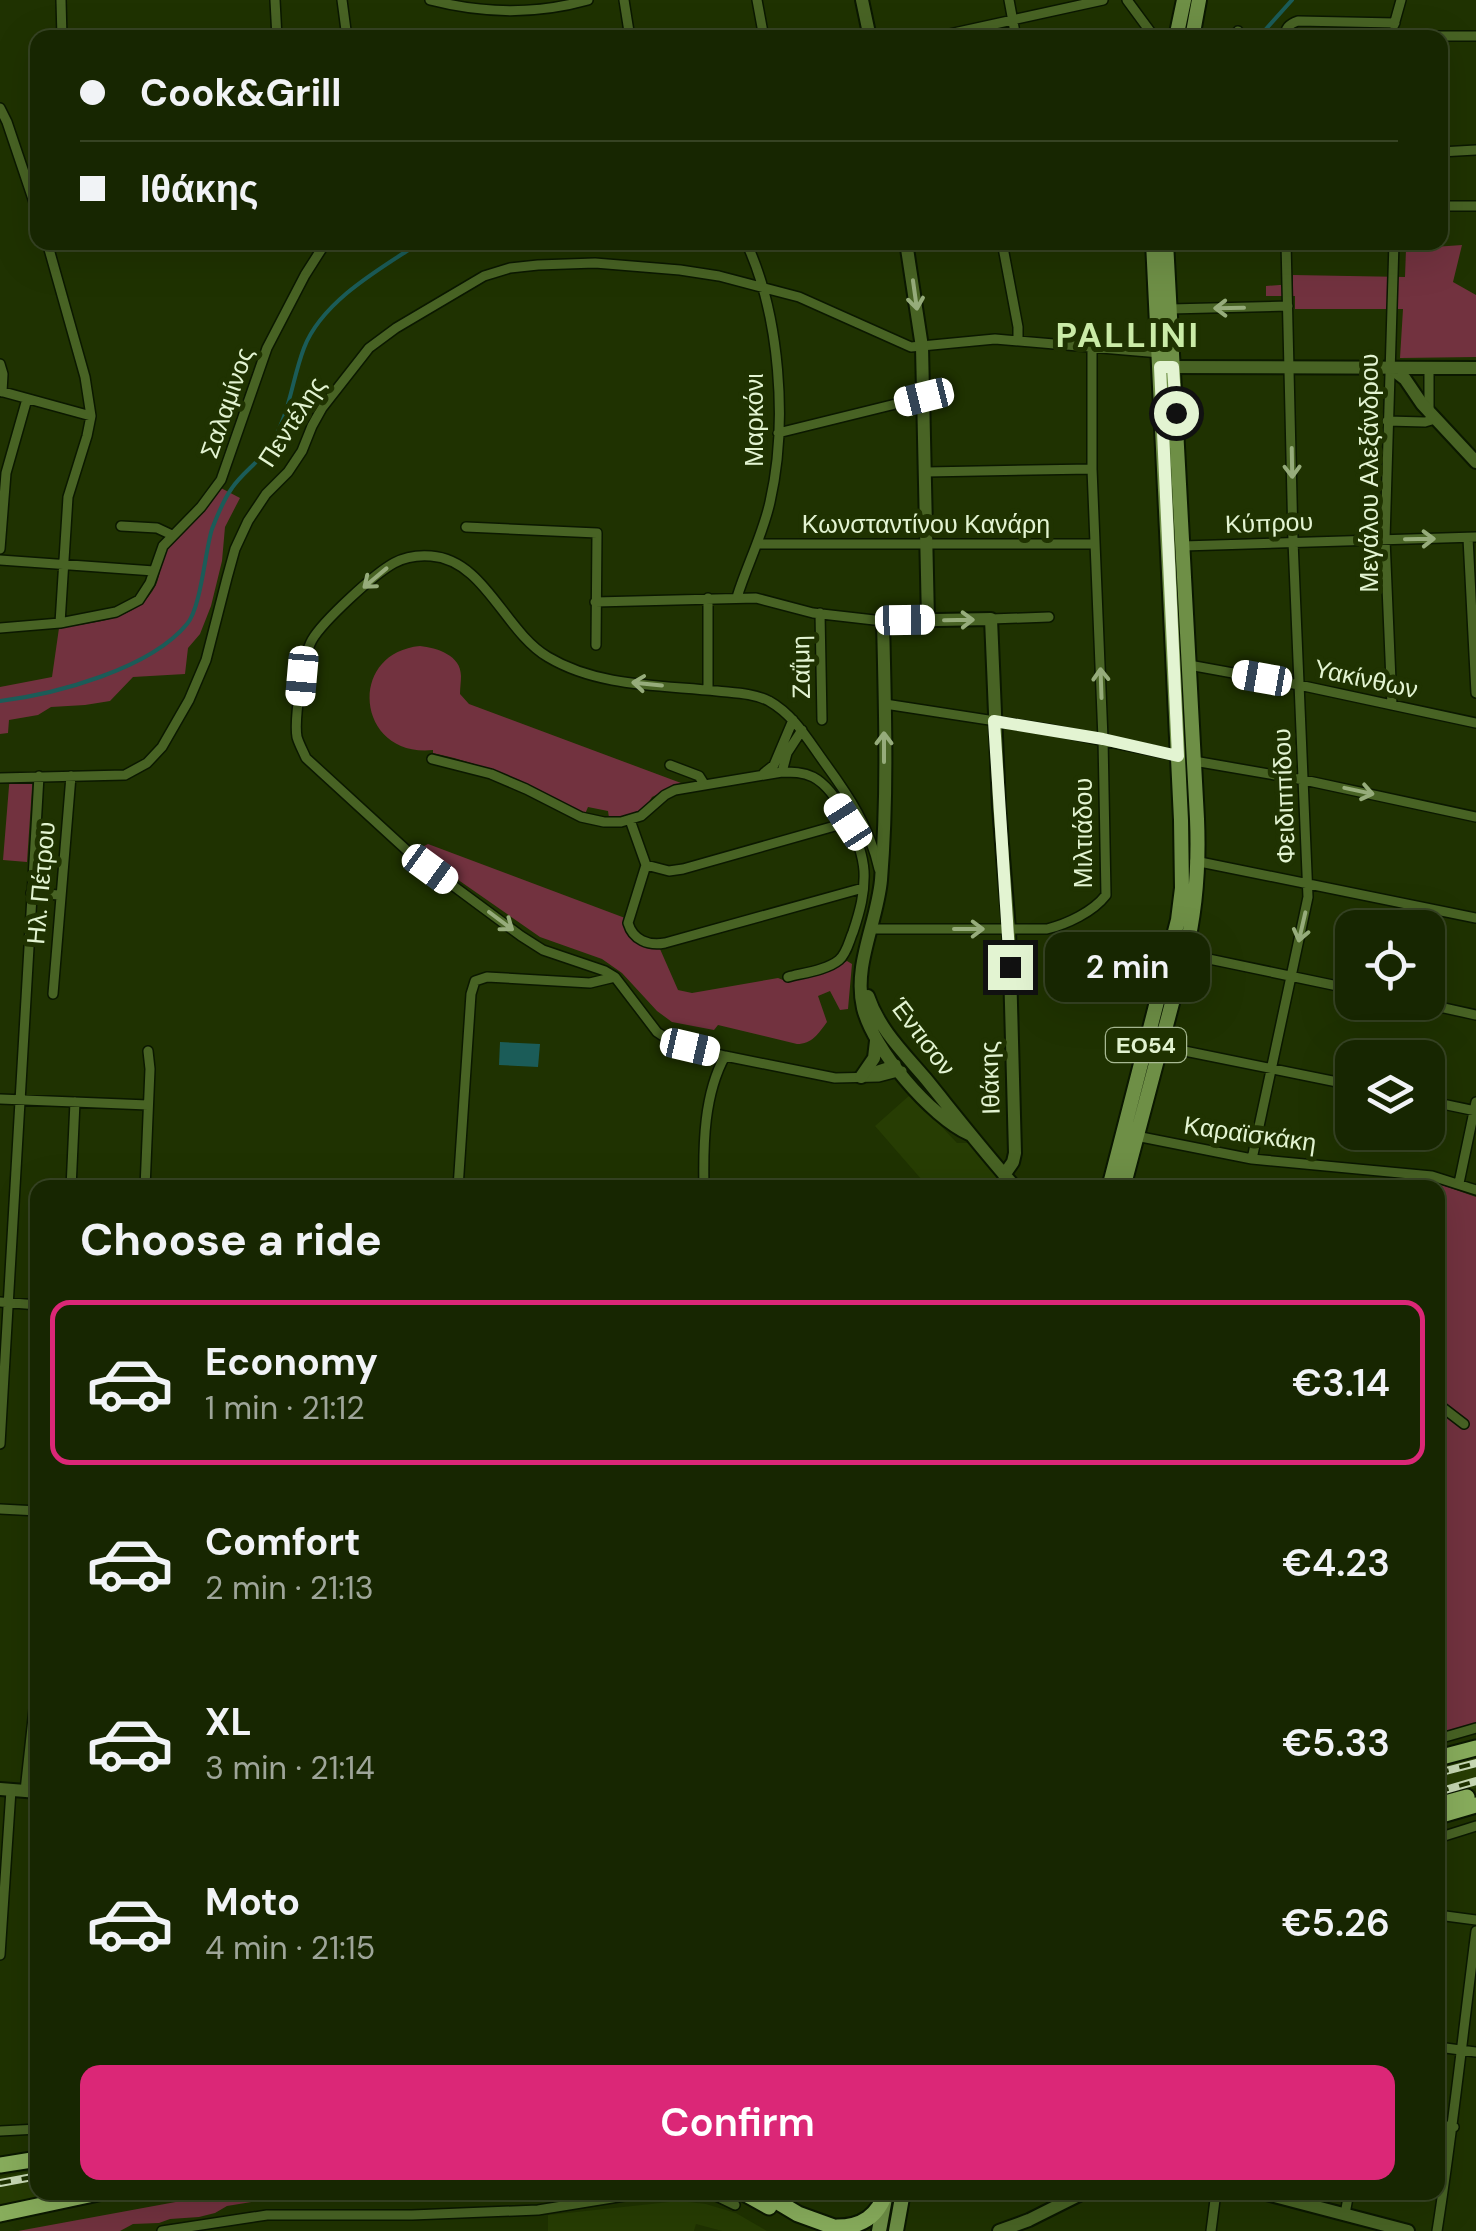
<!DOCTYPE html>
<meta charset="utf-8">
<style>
body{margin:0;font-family:"DM Sans",sans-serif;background:#243210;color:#f1f3f6;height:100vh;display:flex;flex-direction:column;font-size:38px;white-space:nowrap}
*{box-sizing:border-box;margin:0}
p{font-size:32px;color:#9ea599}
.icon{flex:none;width:55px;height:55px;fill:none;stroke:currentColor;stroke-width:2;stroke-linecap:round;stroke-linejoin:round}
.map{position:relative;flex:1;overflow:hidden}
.side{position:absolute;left:30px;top:1180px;width:1415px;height:1020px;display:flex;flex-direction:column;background:#172601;border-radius:20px;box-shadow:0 10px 40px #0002,0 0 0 2px #364323}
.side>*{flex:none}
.top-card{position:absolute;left:30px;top:30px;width:1418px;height:220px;border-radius:20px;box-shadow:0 10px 40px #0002,0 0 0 2px #364323;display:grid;align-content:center;height:220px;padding:0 50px;background:#172601}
.buttons{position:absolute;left:1335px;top:910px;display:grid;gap:20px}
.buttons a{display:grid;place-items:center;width:110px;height:110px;border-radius:20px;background:#172601;box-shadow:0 10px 40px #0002,0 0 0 2px #364323;font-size:50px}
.end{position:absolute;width:45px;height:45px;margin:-22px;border:12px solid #e3f4d2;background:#111;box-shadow:0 0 0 5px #111}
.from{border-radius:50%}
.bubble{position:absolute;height:70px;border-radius:20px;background:#172601;box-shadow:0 10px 40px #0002,0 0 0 2px #364323;font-size:32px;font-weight:600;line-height:70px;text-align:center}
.car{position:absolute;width:30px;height:60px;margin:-30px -15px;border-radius:12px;box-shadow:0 0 8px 2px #0007;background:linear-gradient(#fff 24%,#345 0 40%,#fff 0 76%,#345 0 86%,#fff 0)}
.top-card b{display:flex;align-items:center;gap:35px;height:95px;font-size:38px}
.top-card b+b{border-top:2px solid #364323}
.top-card i{width:25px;height:25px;background:#f1f3f6}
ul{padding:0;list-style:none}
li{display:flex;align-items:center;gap:30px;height:165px;margin:0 20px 15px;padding:0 30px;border:5px solid transparent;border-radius:20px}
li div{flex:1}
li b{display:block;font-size:38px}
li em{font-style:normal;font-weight:600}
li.active{border-color:#db2777}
li>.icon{width:90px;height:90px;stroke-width:1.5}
h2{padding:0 50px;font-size:45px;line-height:120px}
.cta{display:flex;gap:20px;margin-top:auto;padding:20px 50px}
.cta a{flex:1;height:115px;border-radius:20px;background:#db2777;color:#fff;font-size:40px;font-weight:600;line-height:115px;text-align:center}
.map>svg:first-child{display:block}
.built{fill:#273d03}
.green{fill:#72323f}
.water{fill:#1b5c58}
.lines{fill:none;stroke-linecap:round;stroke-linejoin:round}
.stream{stroke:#1b5c58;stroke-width:4}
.street-casing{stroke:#0b1800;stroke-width:12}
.secondary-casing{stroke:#0b1800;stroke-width:16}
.primary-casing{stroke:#0b1800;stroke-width:18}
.highway-casing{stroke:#0b1800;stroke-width:19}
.street{stroke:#486324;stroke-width:9}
.secondary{stroke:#486324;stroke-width:12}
.primary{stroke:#6e8f46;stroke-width:14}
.highway{stroke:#88ad5c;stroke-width:15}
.rail-casing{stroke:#c7d8b4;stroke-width:8}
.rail{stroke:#1f3201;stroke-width:4;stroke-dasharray:11;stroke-linecap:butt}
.oneway{stroke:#96ac7b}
.route{stroke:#e3f4d2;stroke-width:12}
.labels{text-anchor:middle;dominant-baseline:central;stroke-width:10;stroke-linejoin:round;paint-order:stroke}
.shield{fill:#1f3201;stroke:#a8ba93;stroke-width:2.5}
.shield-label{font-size:22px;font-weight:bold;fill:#e3f4d2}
.street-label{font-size:25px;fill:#e3f4d2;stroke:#1f3201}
.district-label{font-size:35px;font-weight:bold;letter-spacing:2.5px;fill:#caeba7;stroke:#1f3201}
</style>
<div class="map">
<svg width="1476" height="2231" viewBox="0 0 1476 2231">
<rect width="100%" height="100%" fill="#1f3201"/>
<path class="built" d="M 911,1094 L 957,1143 L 969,1143 L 1008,1187 L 928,1187 L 875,1126 Z
M 1476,1757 L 1476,1788 L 1438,1799 L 1438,1767 Z
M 37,2170 L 38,2192 L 63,2193 L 0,2204 L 0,2177 Z
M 679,2201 L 706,2204 L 736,2213 L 767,2231 L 722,2231 L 696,2224 L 694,2231 L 548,2231 L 548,2215 Z"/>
<path class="green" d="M 1462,245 L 1453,282 L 1476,295 L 1476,357 L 1400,358 L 1403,309 L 1295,309 L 1295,296 L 1266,296 L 1266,286 L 1293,284 L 1293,275 L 1405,277 L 1406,249 Z
M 219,487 L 240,498 L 225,527 L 222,561 L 211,606 L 200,634 L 188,648 L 185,674 L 133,677 L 110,701 L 85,705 L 51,707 L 38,715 L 9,720 L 8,733 L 0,734 L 0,687 L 52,677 L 59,628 C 94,622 138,621 156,585 C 161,573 161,559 168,547 C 176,533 192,526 202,514 C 209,507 214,496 219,487 Z
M 420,646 C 437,648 461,655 461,676 C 461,682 460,688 460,694 L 469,704 L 681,783 L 652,797 L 644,810 L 633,815 L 609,818 L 608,811 L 588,807 L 585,814 C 534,786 489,765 433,753 L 433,750 C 356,758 346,653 420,646 Z
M 33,773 L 27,862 L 3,860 L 10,774 Z
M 428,844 L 625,918 C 626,939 640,947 660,949 L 678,990 L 692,993 L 778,978 L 788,982 L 833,969 L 847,961 L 852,964 L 848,1009 L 840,1010 L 830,991 L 818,996 L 827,1022 C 818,1034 812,1044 797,1044 L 718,1025 L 714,1030 L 672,1022 L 657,1011 L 622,973 L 602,959 L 540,937 L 421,854 L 422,847 Z
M 1392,1175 L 1442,1185 L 1476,1197 L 1476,1726 L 1438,1736 L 1438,1188 L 1391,1188 Z
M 230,2192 L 305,2193 L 227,2206 L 215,2213 L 199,2217 L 170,2219 L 159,2223 L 133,2224 L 120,2231 L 18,2231 Z"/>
<path class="water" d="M 500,1042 L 540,1044 L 538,1067 L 499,1065 Z"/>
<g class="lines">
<path class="stream" d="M 1258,38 L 1292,0
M 0,701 C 56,694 150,669 187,624 C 201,608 205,551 212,529 C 217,516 224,499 232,488 C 242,473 258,463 268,448 C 290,417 291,382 304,348 C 322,301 381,268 421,242"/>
<defs>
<path id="street" d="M 61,0 L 62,38
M 275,0 L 277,38
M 342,0 L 347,38
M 430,0 C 484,14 535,15 588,0
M 624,0 L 630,38
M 757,0 L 764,38
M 1009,0 L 1016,38
M 1127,0 L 1155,38
M 1394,25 L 1401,0
M 1393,36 L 1476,36
M 931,38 L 1103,0
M 1233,38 L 1238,31
M 1285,38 C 1285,28 1289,24 1298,21 L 1395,23
M 0,108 L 7,122 L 38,214
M 1440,152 L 1476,150
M 1440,206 L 1476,206
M 47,242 L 85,377 L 91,416 L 87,436 L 68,497 L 60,623
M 1002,242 L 1018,327 L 1018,340
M 1170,309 L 1288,306
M 0,364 L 3,374 L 2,392
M 1429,367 L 1429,410
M 0,391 L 91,416
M 1387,421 L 1425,422 L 1435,419
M 778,433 L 924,397
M 926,472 L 1092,469
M 121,526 L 157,528 L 172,535
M 466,527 L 597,533 L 596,645
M 1468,538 L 1476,693
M 757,544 L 1095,544
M 1183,546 L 1476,537
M 0,549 L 6,473 L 27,399
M 0,560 L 154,571
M 737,597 C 747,565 763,534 770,502 C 788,423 780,315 746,242
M 708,598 L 708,690
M 595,602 L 756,598 L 813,613 L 883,621
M 820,613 L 822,720
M 991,619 L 1049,617
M 0,628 L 60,623 L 116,612 L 139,600 L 150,583 L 163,546 L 201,507 L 221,480 L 267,348 L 305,275 L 326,242
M 1189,665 L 1299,685 L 1476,723
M 885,704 L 1047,729 L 1178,756
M 1392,705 L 1385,539 L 1394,242
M 432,759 L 491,774 L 526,789 L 581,817 L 604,822 L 621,822 L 641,816 L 665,795 L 675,790 L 782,772 C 792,772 803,772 813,777 C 838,790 862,843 864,871 C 865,893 860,911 853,932 C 849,941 847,953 839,960 C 827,970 803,973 788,977
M 1194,761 L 1304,780 L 1476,817
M 670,765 L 699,776 L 704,784
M 782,772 L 787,753 L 802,730
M 764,773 L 774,765 L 793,720
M 0,778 L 125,775 L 147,763 L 162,747 L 189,700 L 206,660 L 227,578 L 235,549 L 248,521 L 266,494 L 288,472 L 302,451 L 312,426 L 322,408 L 369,348 L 396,328 L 484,276 L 510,268 L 538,265 L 595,263 L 680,270 L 719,276 L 799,297 L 911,347 L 995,339 L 1160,353
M 630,820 L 646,865 L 628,923 C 633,940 648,946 665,943 L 863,888
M 1195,861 L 1476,918
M 646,865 L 669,871 L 683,869 L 849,822
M 879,869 C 870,828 849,796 824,762 C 808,740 794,715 769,701 C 753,693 735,693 717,691 C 661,685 598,687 548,657 C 504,631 485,560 431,556 C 418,555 405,557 394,563 C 374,574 323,621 312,640 C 303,656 294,720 297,737 C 299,744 303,751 306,758 L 413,856 L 521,936 L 543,950 L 605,971 L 615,977 L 657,1032 L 672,1042 L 725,1056 L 835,1078 L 879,1077 L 902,1071
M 31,893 L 59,895
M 872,929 L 1047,929 C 1067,924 1093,912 1106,895 L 1103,739 L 1092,469 L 1092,347
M 1185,954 L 1352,989
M 53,994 L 71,776
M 1417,1002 L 1476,1015
M 1160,1046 L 1352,1085
M 863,1075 L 896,1064
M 0,1099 L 148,1105
M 1428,1101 L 1476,1111
M 1136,1136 L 1252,1159 L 1432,1176 L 1476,1190
M 1252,1159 L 1308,897 L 1293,541 L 1286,242
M 1459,1183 L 1476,1102
M 71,1188 L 75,1102
M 145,1188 L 150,1069 L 148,1051
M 458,1188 L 471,994 L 475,981 L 487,977 L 590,983 L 615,977
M 704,1188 C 703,1144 704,1094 725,1056
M 0,1302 L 38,1305
M 1438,1404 L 1464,1424
M 0,1444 L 39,776
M 0,1509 L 38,1511
M 1438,1739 L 1476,1728
M 25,1791 L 38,1673
M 1438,1838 L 1476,1826
M 1438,1915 L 1476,1920
M 0,1955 L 11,1790
M 1438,2047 L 1476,2052
M 1438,2125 L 1454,2127
M 0,2131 L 38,2129
M 708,2192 L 735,2205
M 1345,2214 L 1349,2192
M 162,2231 L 267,2215 L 412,2215 L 538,2210 L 649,2192
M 1211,2231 L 1216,2192
M 1437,2231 C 1453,2131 1463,2031 1476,1931"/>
<path id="secondary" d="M 862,0 L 870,38
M 906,242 L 922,347 L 928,620
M 1164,367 L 1476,368
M 1391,368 L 1405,379 L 1422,404 L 1476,462
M 868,996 C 879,1029 904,1053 926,1079 C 956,1116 984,1152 1016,1188
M 861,1077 L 874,1058 L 876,1041
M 969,1134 C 931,1117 873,1049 863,1008 C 853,965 877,923 881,880 C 888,794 885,707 883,621 L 991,619 L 999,807 L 1009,930 L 1015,1153 L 1013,1162 L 1004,1175
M 0,1789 L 38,1792
M 1259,2192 L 1408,2231
M 999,2231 L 1029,2220 L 1085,2192"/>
<path id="primary" d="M 1176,38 L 1184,0
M 1192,38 L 1199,0
M 1109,1188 L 1178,920 L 1182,888 L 1181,820 L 1153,242
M 1123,1188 L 1185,954 C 1196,909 1199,866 1197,819 L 1166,242
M 879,2231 L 885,2198
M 896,2231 L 903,2192"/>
<path id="highway" d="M 1438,1758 L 1476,1748
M 1438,1805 L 1467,1797
M 1438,1816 L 1476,1805
M 0,2165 L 38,2159
M 742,2192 L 769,2207
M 761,2192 L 798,2214 L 845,2231
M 0,2214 L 103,2192
M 837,2227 C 862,2227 878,2216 886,2192"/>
</defs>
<use href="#street" class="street-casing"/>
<use href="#secondary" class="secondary-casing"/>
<use href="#primary" class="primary-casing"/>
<use href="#highway" class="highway-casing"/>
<use href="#street" class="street"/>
<use href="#secondary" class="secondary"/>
<use href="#primary" class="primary"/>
<use href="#highway" class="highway"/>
<defs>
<path id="rail" d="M 1438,1773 L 1476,1763
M 1438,1792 L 1476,1781
M 0,2183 L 38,2176"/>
</defs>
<use href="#rail" class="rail-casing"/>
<use href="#rail" class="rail"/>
</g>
<defs><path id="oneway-shaft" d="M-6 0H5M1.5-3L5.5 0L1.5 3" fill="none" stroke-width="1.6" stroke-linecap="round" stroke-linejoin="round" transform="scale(2.5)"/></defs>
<g class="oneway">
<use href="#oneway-shaft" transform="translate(915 295) rotate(82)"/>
<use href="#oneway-shaft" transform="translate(1229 308) rotate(179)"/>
<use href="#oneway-shaft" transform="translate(1292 463) rotate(89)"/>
<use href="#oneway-shaft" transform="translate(1420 539) rotate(-1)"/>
<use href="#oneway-shaft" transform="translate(375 578) rotate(140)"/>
<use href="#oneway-shaft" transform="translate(959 620) rotate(-1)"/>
<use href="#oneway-shaft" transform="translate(1101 683) rotate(-92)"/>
<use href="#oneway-shaft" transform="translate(647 684) rotate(-174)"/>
<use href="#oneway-shaft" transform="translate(884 747) rotate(-90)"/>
<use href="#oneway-shaft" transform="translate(1359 791) rotate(12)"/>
<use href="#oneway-shaft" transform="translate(501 921) rotate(37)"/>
<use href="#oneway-shaft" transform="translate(1302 927) rotate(103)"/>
<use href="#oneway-shaft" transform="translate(969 929)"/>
</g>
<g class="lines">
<path class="route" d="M 1010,967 L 994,721 L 1103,739 L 1178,756 L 1160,367 L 1173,367 L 1176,413"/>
</g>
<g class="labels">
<rect class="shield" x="1106" y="1028" width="80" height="34" rx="8"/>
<g class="shield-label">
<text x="1146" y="1045">ΕΟ54</text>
</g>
<g class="street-label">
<text transform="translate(227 403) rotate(-71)">Σαλαμίνος</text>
<text transform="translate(754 420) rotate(-90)">Μαρκόνι</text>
<text transform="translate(292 422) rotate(-57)">Πεντέλης</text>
<text transform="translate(1369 473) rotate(-90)">Μεγάλου Αλεξάνδρου</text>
<text transform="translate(1269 523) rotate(-2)">Κύπρου</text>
<text x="926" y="524">Κωνσταντίνου Κανάρη</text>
<text transform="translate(801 667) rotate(-91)">Ζαΐμη</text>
<text transform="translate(1366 679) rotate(12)">Υακίνθων</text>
<text transform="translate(1284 796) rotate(-92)">Φειδιππίδου</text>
<text transform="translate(1083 833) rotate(-90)">Μιλτιάδου</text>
<text transform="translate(41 883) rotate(-85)">Ηλ. Πέτρου</text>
<text transform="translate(923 1037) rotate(53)">Έντισον</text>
<text transform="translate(990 1078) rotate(-92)">Ιθάκης</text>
<text transform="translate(1250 1134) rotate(8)">Καραϊσκάκη</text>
</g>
<g class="district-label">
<text x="1128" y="335">PALLINI</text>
</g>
</g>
</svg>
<div class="buttons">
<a><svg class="icon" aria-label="locate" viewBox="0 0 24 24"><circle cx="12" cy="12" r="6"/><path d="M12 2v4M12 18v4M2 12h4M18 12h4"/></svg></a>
<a><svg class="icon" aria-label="layers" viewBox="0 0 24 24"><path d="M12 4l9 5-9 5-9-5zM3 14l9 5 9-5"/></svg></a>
</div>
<i class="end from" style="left:1176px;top:413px"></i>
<i class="end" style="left:1010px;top:967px"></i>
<div class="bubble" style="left:1045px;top:932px;width:165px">2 min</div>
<i class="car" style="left:924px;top:397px;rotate:256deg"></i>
<i class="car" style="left:905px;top:620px;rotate:89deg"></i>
<i class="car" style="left:302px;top:676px;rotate:185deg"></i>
<i class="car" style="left:1262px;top:678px;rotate:280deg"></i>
<i class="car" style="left:848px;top:822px;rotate:327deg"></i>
<i class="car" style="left:430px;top:869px;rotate:126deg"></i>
<i class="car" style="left:690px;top:1047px;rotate:103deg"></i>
<div class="top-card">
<b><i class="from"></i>Cook&amp;Grill</b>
<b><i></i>Ιθάκης</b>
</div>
<section class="side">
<h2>Choose a ride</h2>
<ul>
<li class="active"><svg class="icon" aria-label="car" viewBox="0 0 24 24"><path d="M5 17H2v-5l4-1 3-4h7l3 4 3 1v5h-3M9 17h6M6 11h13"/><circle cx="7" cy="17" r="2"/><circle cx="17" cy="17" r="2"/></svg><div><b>Economy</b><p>1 min · 21:12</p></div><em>€3.14</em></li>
<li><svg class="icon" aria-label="car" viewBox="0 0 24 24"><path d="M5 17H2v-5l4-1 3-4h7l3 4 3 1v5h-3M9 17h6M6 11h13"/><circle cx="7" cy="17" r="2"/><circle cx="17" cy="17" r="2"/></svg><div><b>Comfort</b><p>2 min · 21:13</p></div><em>€4.23</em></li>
<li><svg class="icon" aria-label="car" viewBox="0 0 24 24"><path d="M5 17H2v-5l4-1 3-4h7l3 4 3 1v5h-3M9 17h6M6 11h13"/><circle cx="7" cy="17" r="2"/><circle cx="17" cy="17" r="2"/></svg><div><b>XL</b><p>3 min · 21:14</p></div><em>€5.33</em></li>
<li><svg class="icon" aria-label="car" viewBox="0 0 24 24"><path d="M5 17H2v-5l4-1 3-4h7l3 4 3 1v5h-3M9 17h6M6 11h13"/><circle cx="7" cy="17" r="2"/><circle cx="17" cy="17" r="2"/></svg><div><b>Moto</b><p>4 min · 21:15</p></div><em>€5.26</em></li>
</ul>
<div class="cta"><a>Confirm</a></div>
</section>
</div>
